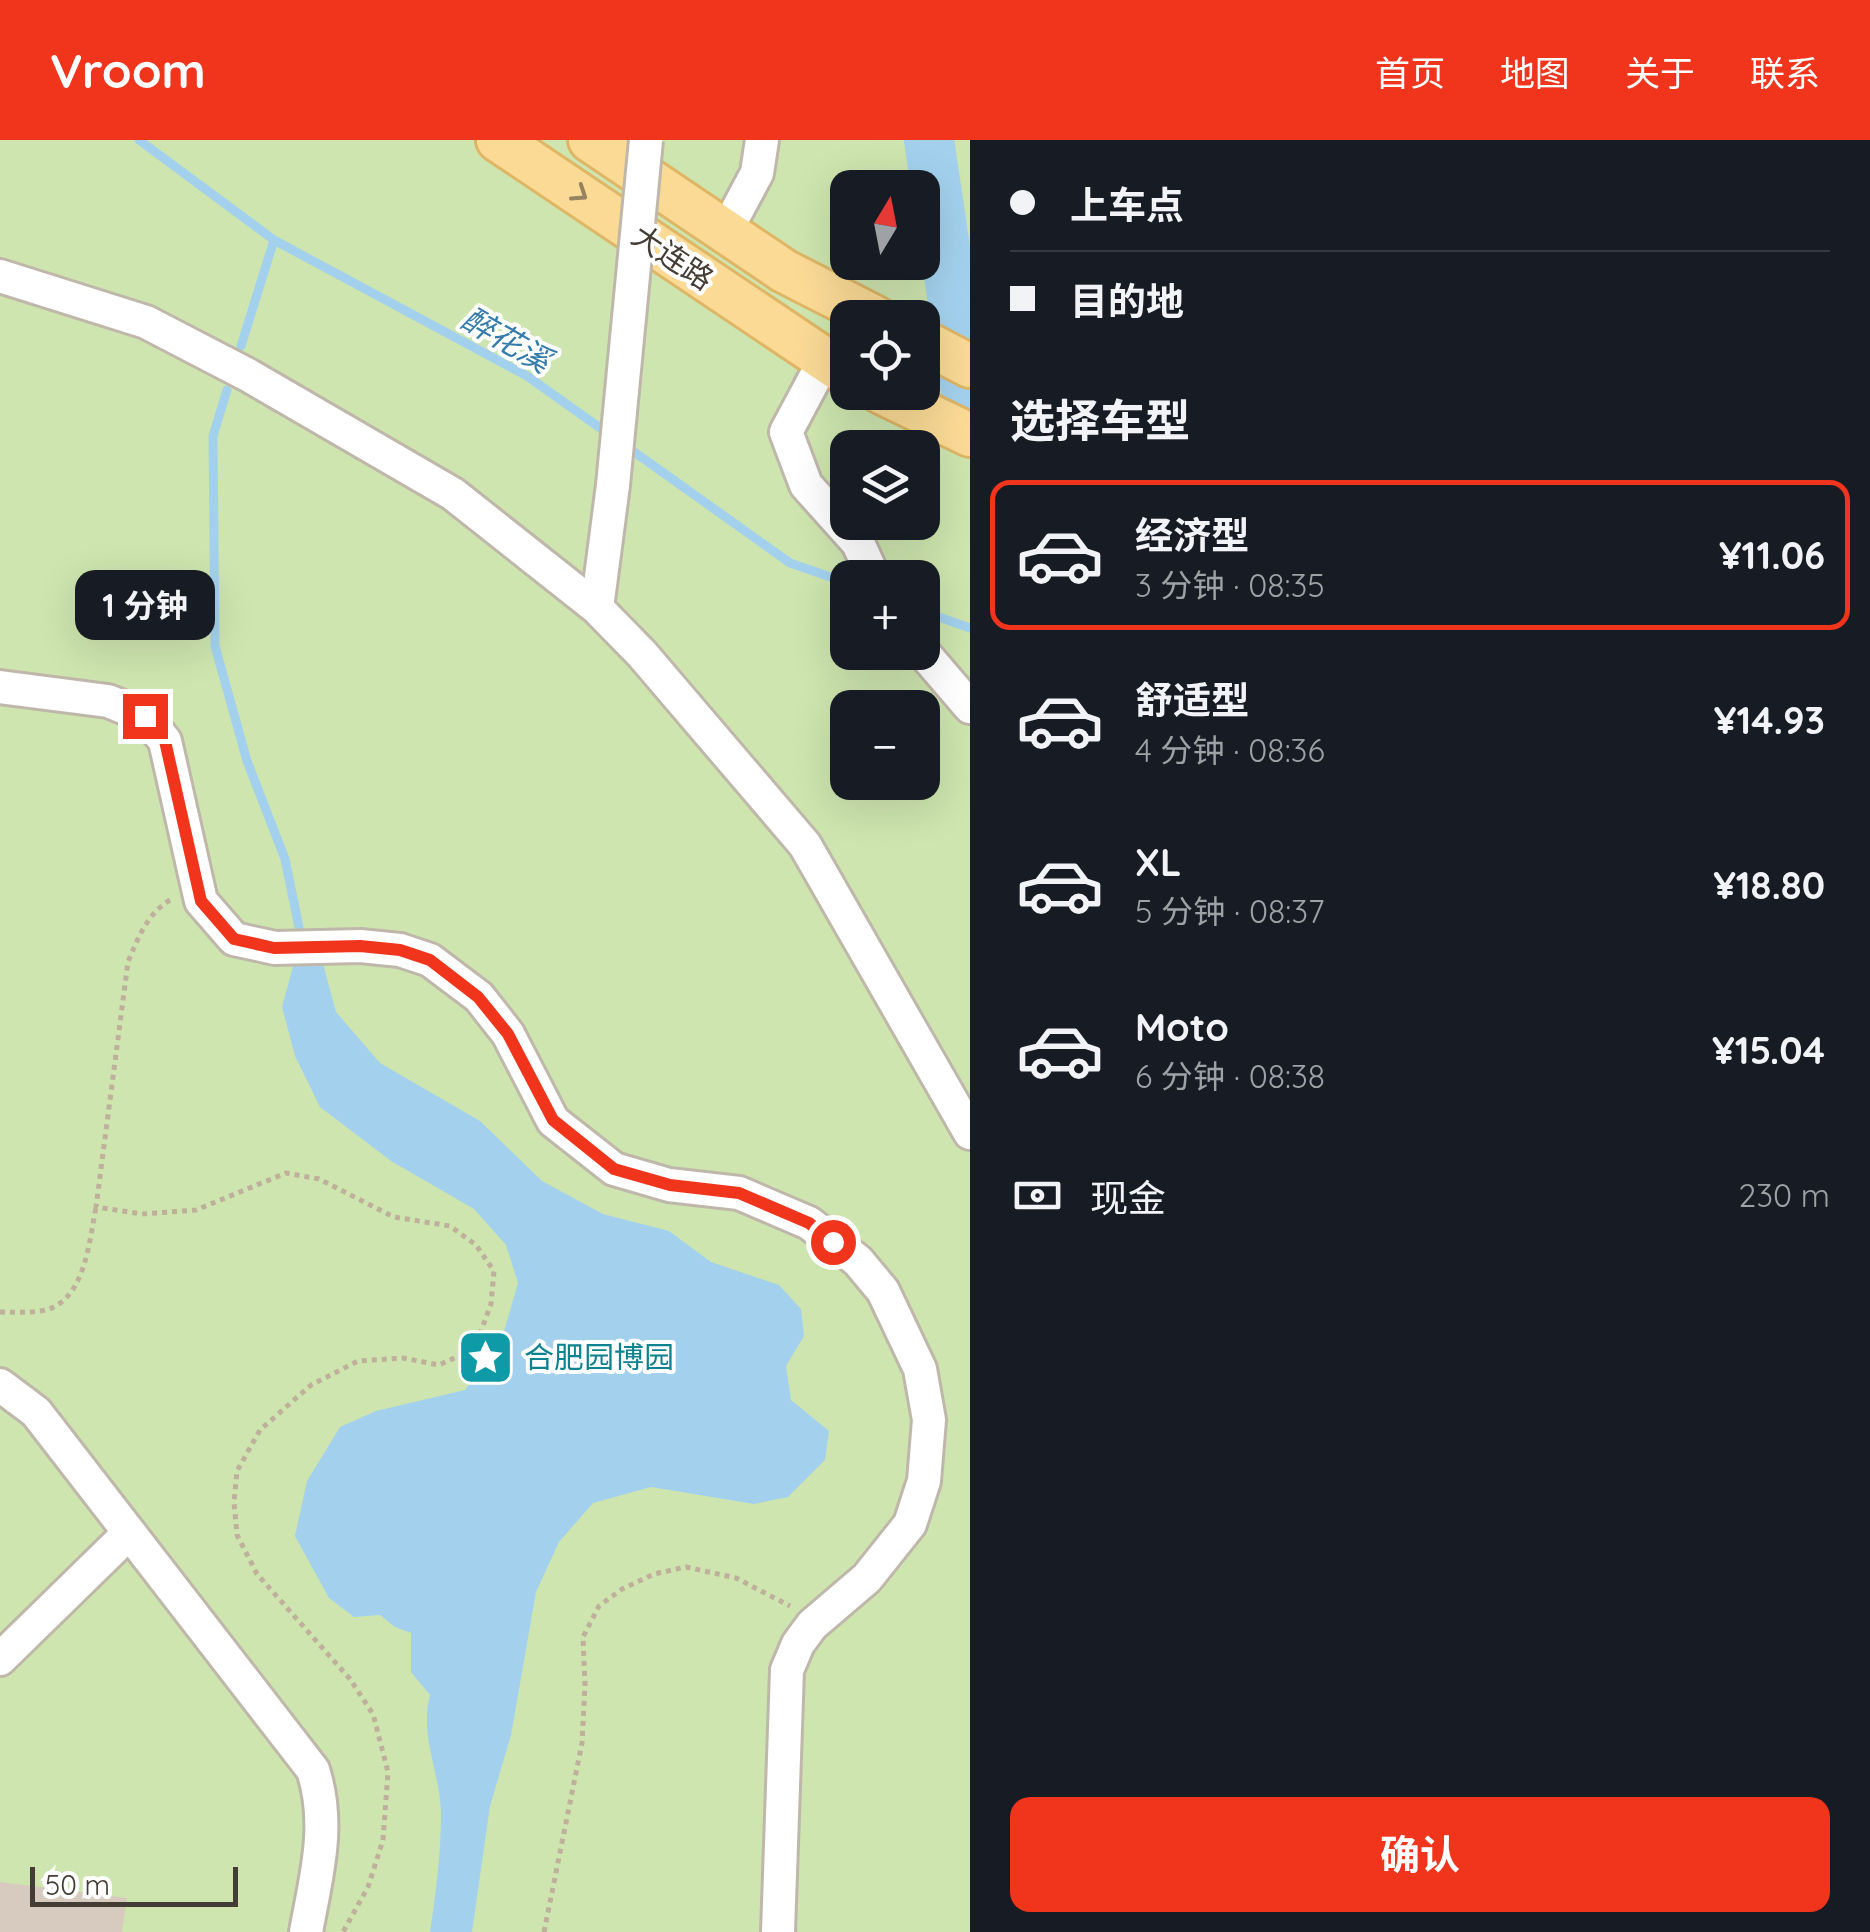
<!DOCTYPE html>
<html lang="zh">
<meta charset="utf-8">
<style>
body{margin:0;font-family:Quicksand,"Noto Sans SC",sans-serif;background:#20242c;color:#f1f3f6;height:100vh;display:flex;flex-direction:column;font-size:38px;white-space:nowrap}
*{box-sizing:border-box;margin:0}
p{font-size:32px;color:#9ea1a6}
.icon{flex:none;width:55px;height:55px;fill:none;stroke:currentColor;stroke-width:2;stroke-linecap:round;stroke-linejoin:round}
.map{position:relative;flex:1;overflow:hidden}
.panel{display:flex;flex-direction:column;background:#171b24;width:900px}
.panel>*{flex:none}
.banner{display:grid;align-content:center;height:220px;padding:0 40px;background:#171b24}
.needle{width:65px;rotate:10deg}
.tools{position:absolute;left:830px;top:30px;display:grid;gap:20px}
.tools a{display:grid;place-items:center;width:110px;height:110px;border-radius:20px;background:#171b24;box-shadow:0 10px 40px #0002;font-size:50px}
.scale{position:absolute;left:30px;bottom:25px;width:208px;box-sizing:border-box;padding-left:10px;border:5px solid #443d35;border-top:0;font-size:28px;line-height:35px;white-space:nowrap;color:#443d35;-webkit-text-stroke:8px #fff;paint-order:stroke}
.end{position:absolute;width:45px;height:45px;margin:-22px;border:12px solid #f1341c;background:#fff;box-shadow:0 0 0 5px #fff}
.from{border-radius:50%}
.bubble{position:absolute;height:70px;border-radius:20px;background:#171b24;box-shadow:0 10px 40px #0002;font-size:32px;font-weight:700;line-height:70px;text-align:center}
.banner b{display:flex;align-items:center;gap:35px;height:95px;font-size:38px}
.banner b+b{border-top:2px solid #363941}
.banner i{width:25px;height:25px;background:#f1f3f6}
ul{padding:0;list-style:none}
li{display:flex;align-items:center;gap:30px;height:150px;margin:0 20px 15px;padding:0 20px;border:5px solid transparent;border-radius:20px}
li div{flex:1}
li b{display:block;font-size:38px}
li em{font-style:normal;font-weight:700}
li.on{border-color:#f1341c}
li>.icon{width:90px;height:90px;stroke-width:1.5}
h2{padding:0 40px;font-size:45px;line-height:120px}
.pay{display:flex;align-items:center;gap:25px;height:110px;padding:0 40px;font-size:38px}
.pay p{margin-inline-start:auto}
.button{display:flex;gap:20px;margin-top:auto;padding:20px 40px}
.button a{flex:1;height:115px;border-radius:20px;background:#f1341c;color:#fff;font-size:40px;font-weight:700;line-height:115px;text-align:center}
header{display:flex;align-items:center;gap:60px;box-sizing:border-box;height:140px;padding:0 50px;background:#f1341c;color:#fff}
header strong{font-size:48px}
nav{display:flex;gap:55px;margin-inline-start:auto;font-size:35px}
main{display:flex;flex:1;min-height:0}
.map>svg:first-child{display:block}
.green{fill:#cee5af;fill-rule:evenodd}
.water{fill:#a3d1ed}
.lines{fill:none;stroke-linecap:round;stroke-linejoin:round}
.stream{stroke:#a3d1ed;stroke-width:9}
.river{stroke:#a3d1ed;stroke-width:50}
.building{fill:#d6cbbe}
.minor-casing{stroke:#c0b7ab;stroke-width:38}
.major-casing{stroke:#deb666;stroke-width:48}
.path{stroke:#beb09a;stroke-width:5;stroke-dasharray:5 5;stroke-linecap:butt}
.minor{stroke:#fff;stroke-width:32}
.major{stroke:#fada95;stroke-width:42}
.minor-bridge-casing{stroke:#c0b7ab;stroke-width:38;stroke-linecap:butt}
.minor-bridge{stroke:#fff;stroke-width:32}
.oneway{stroke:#968460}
.route{stroke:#f1341c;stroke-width:12}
.labels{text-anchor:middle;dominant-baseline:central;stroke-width:8;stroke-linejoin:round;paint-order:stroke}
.street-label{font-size:30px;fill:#443d35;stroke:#fff}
.culture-label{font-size:30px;fill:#0d838f;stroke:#fff;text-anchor:start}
.water-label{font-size:32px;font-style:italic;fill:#337cab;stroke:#fff}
</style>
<header>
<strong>Vroom</strong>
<nav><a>首页</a><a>地图</a><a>关于</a><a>联系</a></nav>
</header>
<main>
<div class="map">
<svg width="970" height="1792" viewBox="0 0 970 1792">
<rect width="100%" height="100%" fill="#f2ede5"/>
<path class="green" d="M 0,0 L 970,0 L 970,1792 L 0,1792 ZM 848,48 L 922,48 L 922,122 L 848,122 ZM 848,178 L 922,178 L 922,252 L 848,252 ZM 848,308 L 922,308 L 922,382 L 848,382 ZM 848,438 L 922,438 L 922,512 L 848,512 ZM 848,568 L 922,568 L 922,642 L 848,642 Z"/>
<path class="water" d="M 295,819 L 322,820 L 336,872 L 380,923 L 480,981 L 542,1041 L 603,1074 L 669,1091 L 711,1122 L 779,1145 L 801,1169 L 804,1196 L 786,1226 L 791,1260 L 829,1291 L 825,1320 L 788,1357 L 754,1364 L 651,1347 L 593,1363 L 559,1402 L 536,1452 L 511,1595 L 490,1666 L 472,1792 L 430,1792 C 436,1753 441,1713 441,1673 C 440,1632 419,1595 430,1555 L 411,1532 L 411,1493 L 395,1487 L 380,1475 L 354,1477 L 329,1458 L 295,1396 L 307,1341 L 340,1287 L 376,1271 L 465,1250 L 500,1205 L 518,1143 L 506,1105 L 474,1069 L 391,1021 L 320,967 L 295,916 L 282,867 Z"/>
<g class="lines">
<path class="stream" d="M 139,0 L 274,100 L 527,236 L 610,295
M 241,206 L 274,100
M 227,250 L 213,296 L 215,506 L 247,621 L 285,719 L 302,802
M 623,304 L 790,423 L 848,443
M 922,471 L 970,488"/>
<path class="river" d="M 929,0 L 970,277"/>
</g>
<path class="building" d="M 0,1742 L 127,1758 L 122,1792 L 0,1792 Z"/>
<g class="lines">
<defs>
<path id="minor" d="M 726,91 L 757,33 L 762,0
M 0,136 L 146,182 L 248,235 L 453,354 L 597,468 L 642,514 L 805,705 L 970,993
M 825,219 L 786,292 L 806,345 L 858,403 L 874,438
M 597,468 L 613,345
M 922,511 L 970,567
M 0,547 L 108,561 L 145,576 L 165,601 L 201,761 L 234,799 L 275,808 L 360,806 L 400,810 L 430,820 L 479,857 L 508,894 L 553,981 L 614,1029 L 669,1045 L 739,1053 L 809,1083 L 858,1121 L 883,1151 L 920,1229 L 929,1280 L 924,1341 L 910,1384 L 867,1438 L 812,1485 L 798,1504 L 787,1530 L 778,1792
M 0,1245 L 36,1272 L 313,1630 C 331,1685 316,1737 306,1792
M 0,1519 L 129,1393"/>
<path id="major" d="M 498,0 L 848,235
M 590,0 L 784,131 L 876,178
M 922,201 L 970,226
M 881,252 L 970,295"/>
</defs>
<use href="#minor" class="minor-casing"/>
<use href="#major" class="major-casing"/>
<path class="path" d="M 170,760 C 147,774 138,798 128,822 L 96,1067 L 142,1074 L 196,1070 L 286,1033 L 319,1039 L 394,1077 L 450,1086 L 476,1105 L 494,1131 L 491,1164 L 481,1191 L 463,1214 L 439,1225 L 403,1218 L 358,1221 L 311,1245 L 260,1290 L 237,1331 L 234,1362 L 237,1395 L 257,1434 L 350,1539 L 373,1574 L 388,1632 L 383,1700 L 368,1747 L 343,1792
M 0,1172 C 13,1172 27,1173 40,1171 C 85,1165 89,1102 96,1067
M 544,1792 L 582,1603 L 585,1544 L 583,1497 L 599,1466 L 622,1449 L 654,1434 L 686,1427 L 736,1438 L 790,1466"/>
<use href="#minor" class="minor"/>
<use href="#major" class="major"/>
<defs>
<path id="minor-bridge" d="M 613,345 L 646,0"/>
</defs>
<use href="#minor-bridge" class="minor-bridge-casing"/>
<use href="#minor-bridge" class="minor-bridge"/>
</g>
<defs><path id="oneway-chevron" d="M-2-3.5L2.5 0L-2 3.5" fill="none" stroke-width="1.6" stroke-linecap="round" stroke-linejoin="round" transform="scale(2.5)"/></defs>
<use class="oneway" href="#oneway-chevron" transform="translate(580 54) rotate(34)"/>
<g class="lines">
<path class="route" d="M 145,576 L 165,601 L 201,761 L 234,799 L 274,808 L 360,806 L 400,810 L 430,820 L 478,857 L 508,894 L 553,980 L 614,1029 L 670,1045 L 739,1053 L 809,1083 L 833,1102"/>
</g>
<defs>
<symbol id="sight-square" viewBox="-11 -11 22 22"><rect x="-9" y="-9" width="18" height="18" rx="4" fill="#0f9aa8" stroke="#fff"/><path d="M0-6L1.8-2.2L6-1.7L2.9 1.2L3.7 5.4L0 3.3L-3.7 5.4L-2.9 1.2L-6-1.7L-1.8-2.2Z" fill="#fff"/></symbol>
</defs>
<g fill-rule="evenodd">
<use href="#sight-square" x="454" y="1186" width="63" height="63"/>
</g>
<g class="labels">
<g class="street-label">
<text transform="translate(673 117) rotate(34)">大连路</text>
</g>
<g class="culture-label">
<text x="524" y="1217">合肥园博园</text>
</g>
<g class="water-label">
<text transform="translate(507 199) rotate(30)">醉花溪</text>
</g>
</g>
</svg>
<div class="tools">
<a><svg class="needle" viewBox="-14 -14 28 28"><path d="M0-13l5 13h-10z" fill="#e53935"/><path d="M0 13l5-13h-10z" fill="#9ea1a6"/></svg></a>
<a><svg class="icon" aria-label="locate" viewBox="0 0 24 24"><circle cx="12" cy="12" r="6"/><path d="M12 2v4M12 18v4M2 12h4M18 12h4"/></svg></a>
<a><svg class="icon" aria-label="layers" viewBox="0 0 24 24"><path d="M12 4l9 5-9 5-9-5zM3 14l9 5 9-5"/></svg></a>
<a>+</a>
<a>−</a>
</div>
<div class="scale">50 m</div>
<i class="end from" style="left:833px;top:1102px"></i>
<i class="end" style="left:145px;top:576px"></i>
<div class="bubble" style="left:75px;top:430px;width:140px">1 分钟</div>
</div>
<section class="panel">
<div class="banner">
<b><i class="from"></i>上车点</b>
<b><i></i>目的地</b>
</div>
<h2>选择车型</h2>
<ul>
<li class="on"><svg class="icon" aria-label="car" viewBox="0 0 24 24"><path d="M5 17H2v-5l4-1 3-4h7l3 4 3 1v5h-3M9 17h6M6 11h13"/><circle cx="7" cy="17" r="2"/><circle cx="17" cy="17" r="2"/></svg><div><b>经济型</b><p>3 分钟 · 08:35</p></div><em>¥11.06</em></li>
<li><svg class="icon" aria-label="car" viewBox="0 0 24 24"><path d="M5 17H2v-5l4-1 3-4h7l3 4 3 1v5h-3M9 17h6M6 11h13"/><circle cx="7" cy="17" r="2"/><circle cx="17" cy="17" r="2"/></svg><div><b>舒适型</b><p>4 分钟 · 08:36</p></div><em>¥14.93</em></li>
<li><svg class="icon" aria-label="car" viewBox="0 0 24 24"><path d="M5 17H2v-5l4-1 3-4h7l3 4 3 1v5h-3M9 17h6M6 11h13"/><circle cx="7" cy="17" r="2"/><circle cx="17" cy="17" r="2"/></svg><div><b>XL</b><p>5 分钟 · 08:37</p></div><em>¥18.80</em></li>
<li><svg class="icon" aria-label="car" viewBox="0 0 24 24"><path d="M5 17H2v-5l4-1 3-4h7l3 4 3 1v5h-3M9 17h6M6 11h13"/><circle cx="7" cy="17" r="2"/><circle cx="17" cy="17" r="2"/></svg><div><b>Moto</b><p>6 分钟 · 08:38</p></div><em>¥15.04</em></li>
</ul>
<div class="pay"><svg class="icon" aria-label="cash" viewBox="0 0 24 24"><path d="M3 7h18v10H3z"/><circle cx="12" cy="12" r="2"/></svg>现金<p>230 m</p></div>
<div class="button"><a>确认</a></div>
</section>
</main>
